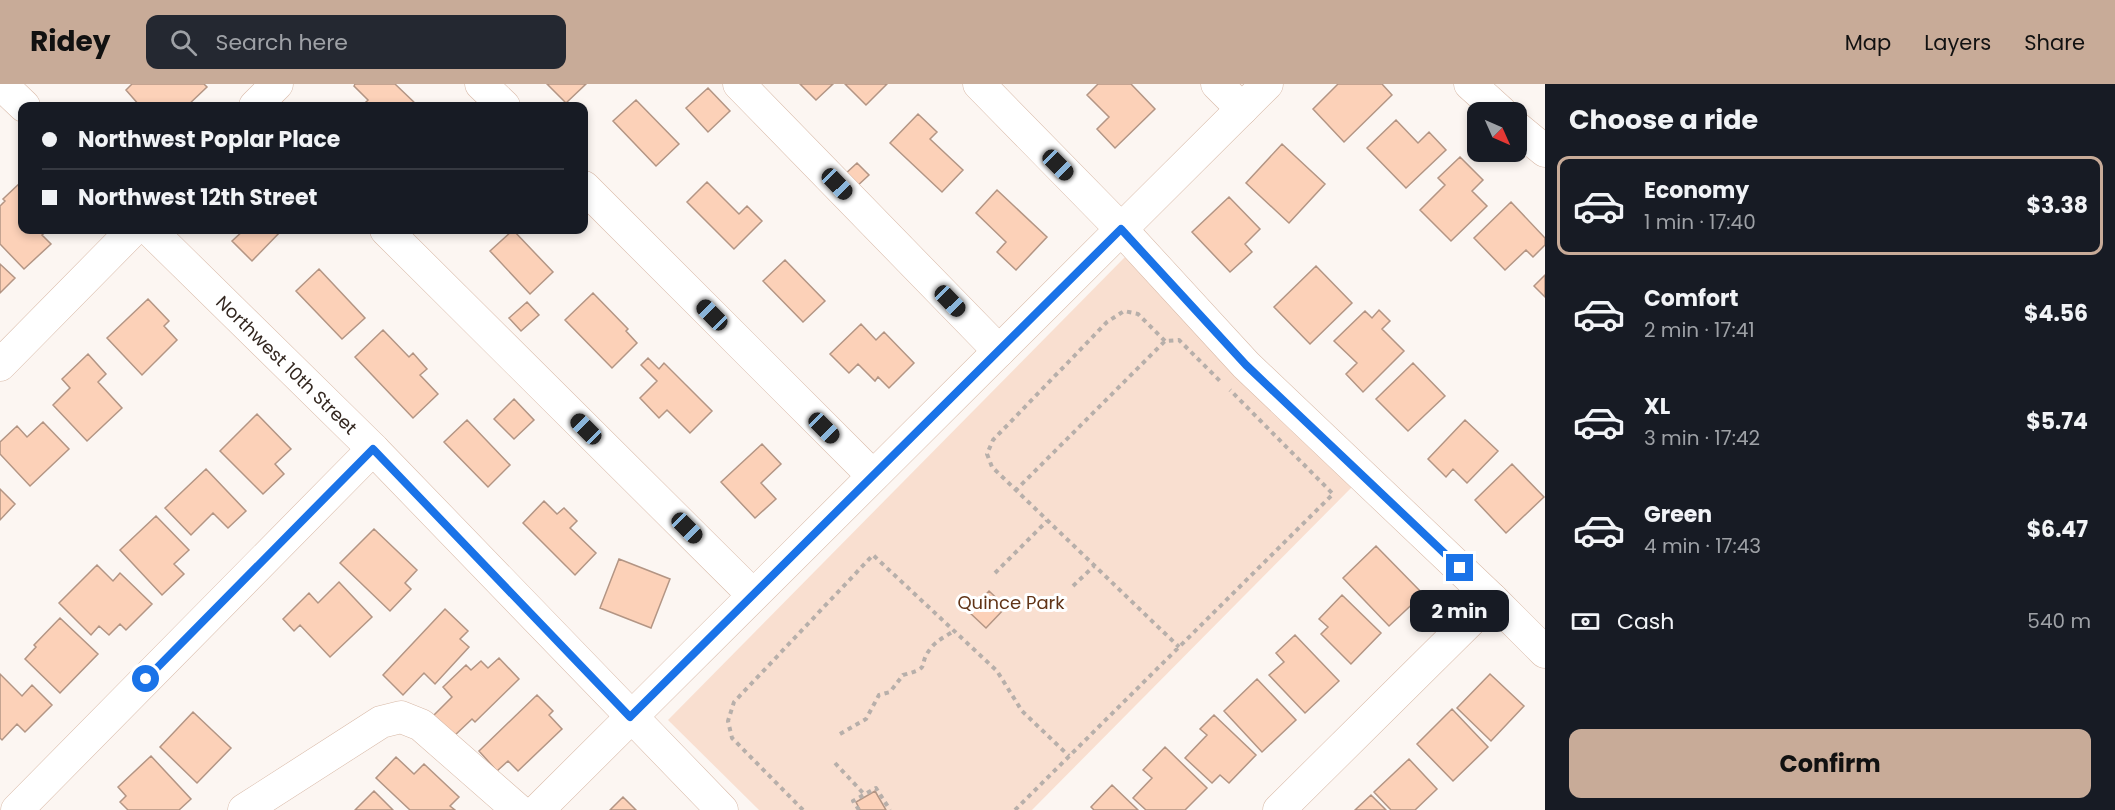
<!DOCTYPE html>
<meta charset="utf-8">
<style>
body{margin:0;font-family:Poppins,sans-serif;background:#242831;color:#f1f3f6;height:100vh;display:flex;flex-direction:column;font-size:22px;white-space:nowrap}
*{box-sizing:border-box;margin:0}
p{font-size:20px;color:#9ea1a6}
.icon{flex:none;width:33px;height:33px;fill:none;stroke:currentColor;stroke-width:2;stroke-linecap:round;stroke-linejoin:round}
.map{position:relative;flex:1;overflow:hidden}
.details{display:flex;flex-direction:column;background:#171b24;width:570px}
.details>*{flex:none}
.hud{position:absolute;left:18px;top:18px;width:570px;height:132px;border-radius:12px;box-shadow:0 3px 9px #0003;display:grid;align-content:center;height:132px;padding:0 24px;background:#171b24}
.needle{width:39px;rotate:135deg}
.tools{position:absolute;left:1467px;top:18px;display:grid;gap:12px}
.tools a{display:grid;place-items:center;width:60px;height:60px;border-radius:12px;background:#171b24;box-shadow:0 3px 9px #0003;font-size:30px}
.end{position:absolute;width:27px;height:27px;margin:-14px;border:8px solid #1a73e8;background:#fff;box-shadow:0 0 0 3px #fff}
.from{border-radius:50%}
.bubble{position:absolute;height:42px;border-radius:12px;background:#171b24;box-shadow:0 3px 9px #0003;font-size:20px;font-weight:700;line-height:42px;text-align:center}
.car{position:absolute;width:18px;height:36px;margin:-18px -9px;border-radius:8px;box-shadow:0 0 4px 2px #0007;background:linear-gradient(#222 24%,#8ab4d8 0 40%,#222 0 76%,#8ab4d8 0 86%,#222 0)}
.hud b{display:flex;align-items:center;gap:21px;height:57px;font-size:22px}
.hud b+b{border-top:2px solid #363941}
.hud i{width:15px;height:15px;background:#f1f3f6}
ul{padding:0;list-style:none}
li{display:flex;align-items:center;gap:18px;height:99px;margin:0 12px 9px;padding:0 12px;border:3px solid transparent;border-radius:12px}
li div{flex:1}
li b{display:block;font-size:22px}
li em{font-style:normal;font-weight:700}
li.active{border-color:#c8ab98}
li>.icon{width:54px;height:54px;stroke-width:1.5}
h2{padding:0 24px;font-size:27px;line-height:72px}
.pay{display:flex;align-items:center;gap:15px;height:66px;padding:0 24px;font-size:22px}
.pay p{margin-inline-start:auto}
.action{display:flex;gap:12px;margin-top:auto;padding:12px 24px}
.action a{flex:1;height:69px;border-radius:12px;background:#c8ab98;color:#111;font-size:24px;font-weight:700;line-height:69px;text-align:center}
header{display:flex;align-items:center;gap:36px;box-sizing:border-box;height:84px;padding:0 30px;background:#c8ab98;color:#111}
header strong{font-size:28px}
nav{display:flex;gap:33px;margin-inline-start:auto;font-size:21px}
.search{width:420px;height:54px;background:#242831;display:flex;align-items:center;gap:15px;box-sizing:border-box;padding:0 21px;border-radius:12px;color:#9ea1a6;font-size:22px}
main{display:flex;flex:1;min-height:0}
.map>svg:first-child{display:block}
.green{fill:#f9dfd0}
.building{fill:#fcd1b8;stroke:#b39584;stroke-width:1.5}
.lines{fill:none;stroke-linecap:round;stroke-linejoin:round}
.minor-casing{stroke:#d8b9a7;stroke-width:33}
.path{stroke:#b7afaa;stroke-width:4;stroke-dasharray:4.5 4.5;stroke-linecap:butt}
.minor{stroke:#fff;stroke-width:32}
.route{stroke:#1a73e8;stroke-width:8}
.labels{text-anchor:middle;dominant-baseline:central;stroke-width:6;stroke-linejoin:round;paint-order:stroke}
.street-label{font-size:18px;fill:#332720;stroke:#fff}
.park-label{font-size:18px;fill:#613417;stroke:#fff}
</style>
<header>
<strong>Ridey</strong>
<div class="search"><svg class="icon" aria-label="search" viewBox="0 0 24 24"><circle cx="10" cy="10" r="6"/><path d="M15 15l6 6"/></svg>Search here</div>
<nav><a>Map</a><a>Layers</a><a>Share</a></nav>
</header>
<main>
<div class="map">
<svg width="1545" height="726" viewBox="0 0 1545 726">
<rect width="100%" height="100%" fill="#fcf6f2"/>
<path class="green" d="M 1125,173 L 1355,400 L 1032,726 L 759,726 L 668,636 Z"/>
<path class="building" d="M 132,0 L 204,0 L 207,3 L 187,22 L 140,22 L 126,6 Z
M 355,0 L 395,0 L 418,22 L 362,22 L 368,16 L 354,2 Z
M 547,0 L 586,0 L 566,19 Z
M 800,0 L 833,0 L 816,16 Z
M 845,0 L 887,0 L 866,21 Z
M 1098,0 L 1131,0 L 1155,25 L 1115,64 L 1097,45 L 1109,33 L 1087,11 Z
M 1338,0 L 1382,0 L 1392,11 L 1344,58 L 1313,25 Z
M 708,4 L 730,27 L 708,48 L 686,24 Z
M 636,16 L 679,60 L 656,82 L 613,37 Z
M 918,30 L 937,48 L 930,55 L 963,86 L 942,108 L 890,59 Z
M 1396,36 L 1418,59 L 1429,48 L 1446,66 L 1406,104 L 1367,64 Z
M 1282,60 L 1325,100 L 1289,139 L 1246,99 Z
M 1460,73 L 1483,96 L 1472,107 L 1487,122 L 1451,157 L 1420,126 L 1445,101 L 1438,94 Z
M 857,79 L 869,91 L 855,104 L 843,92 Z
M 21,98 L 22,146 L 48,146 L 42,151 L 51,160 L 24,185 L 0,160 L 0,122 L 5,117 L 3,115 Z
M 707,98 L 739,130 L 747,122 L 762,137 L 734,165 L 687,118 Z
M 997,106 L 1047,153 L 1016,186 L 997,168 L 1006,158 L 976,129 Z
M 1229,113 L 1260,145 L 1245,160 L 1252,168 L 1230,188 L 1192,148 Z
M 1511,118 L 1545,154 L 1545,161 L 1533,173 L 1526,166 L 1505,186 L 1474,154 Z
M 244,146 L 282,146 L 252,177 L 232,157 Z
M 513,146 L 553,188 L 530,210 L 490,167 Z
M 785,176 L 825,217 L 803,238 L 763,197 Z
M 0,180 L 15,194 L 0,209 Z
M 1316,182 L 1352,219 L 1310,260 L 1274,223 Z
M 319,185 L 365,234 L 342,255 L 296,207 Z
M 1545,191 L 1545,213 L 1534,202 Z
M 593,209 L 628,245 L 626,247 L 637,259 L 612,284 L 565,236 Z
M 148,215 L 169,237 L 164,242 L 177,256 L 142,291 L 107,254 Z
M 527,218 L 539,231 L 521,247 L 509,234 Z
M 1379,226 L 1390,237 L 1382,245 L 1404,267 L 1363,308 L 1346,290 L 1357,279 L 1334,257 L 1365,227 L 1372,234 Z
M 861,240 L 876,256 L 884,248 L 914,279 L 889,304 L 878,293 L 875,297 L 858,280 L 849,289 L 830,270 Z
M 383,246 L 409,273 L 413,269 L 427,285 L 420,291 L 438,310 L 413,334 L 355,273 Z
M 88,270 L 106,290 L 98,298 L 122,324 L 87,357 L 53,321 L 70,304 L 62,295 Z
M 648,274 L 659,285 L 664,279 L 712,327 L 690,349 L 667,326 L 659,334 L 640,314 L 657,297 L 641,281 Z
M 1413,279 L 1445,312 L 1408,347 L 1376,315 Z
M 514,315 L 534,336 L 514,355 L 494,335 Z
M 257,330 L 291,365 L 275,380 L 284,390 L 263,410 L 220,367 Z
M 467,336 L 510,381 L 488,403 L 444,358 Z
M 1465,336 L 1498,367 L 1467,399 L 1453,385 L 1446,393 L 1428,375 Z
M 43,338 L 69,365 L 30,402 L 0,370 L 0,358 L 17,342 L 27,353 Z
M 762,360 L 781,380 L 761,399 L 776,415 L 755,434 L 721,398 Z
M 1512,380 L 1544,413 L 1506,449 L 1475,416 Z
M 206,385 L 246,427 L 228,444 L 213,429 L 191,451 L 165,424 Z
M 0,405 L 15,420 L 0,436 Z
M 544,417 L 557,430 L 564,424 L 577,437 L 570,444 L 596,469 L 575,491 L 523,439 Z
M 156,432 L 189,466 L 174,480 L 184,490 L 162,511 L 120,466 Z
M 374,445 L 417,486 L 405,499 L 411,505 L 390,527 L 340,479 Z
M 1376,462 L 1423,510 L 1389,542 L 1343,494 Z
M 619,475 L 670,495 L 651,544 L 600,524 Z
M 97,481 L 113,497 L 120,489 L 152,520 L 126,546 L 120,540 L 109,551 L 99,542 L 91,551 L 59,519 Z
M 339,498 L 372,533 L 330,573 L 300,541 L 294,547 L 283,535 L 309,509 L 318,519 Z
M 989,507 L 1006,523 L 986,544 L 969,528 Z
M 1342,511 L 1381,549 L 1351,580 L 1321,550 L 1328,543 L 1319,535 Z
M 445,525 L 468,547 L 460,555 L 469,563 L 435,600 L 424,589 L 403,611 L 383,591 Z
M 60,534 L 98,570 L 60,609 L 25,575 L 36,563 L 34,561 Z
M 1295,551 L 1339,597 L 1305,629 L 1269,591 L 1284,578 L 1276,569 Z
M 499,574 L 519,595 L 475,638 L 472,635 L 453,653 L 433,632 L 452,613 L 443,603 L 466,581 L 471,586 L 481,577 L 488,584 Z
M 0,590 L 22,612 L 32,601 L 52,621 L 25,648 L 17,640 L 2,656 L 0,654 Z
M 1490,590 L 1524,622 L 1491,657 L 1457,624 Z
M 1257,595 L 1296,636 L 1262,668 L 1224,627 Z
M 537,611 L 553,627 L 549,631 L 562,645 L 518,687 L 508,677 L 497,687 L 479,667 Z
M 1452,625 L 1488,663 L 1453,697 L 1417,660 Z
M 193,628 L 231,664 L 197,699 L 160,663 Z
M 1214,631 L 1256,671 L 1229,699 L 1220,691 L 1212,699 L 1185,674 L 1207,651 L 1200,645 Z
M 1165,663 L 1207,704 L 1185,726 L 1146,726 L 1133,714 L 1152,694 L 1143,686 Z
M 151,672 L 191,715 L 179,726 L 128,726 L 120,718 L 126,712 L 118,703 Z
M 396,673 L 414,690 L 424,680 L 459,713 L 450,722 L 455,726 L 410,726 L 376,694 Z
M 1409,675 L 1437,705 L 1415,726 L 1391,726 L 1374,708 Z
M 1112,701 L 1138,726 L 1094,726 L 1091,723 Z
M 374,707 L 393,726 L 355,726 Z
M 875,707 L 886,726 L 860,726 L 856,718 Z
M 1371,711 L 1386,726 L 1355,726 Z
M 623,713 L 636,726 L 610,726 Z"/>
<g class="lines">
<defs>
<g id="minor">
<path d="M 1,0 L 24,22"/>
<path d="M 481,0 L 504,22"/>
<path d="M 739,0 L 999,267"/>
<path d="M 979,0 L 1121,145 L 1246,281 L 1492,515 L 1545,568"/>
<path d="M 1217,0 L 1242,25"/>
<path d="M 1470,0 L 1501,28"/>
<path d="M 255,22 L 277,0"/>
<path d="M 1516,43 L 1545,67"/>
<path d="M 584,103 L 873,392"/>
<path id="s1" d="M 150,146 L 373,365 L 722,726"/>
<path d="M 386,146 L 753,511"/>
<path d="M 0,281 L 133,146"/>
<path d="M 17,726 L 373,365"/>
<path d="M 244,726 L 381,638 L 401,633 L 421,641 L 518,726"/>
<path d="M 538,726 L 1267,0"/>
<path d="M 1279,726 L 1492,515"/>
</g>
</defs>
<use href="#minor" class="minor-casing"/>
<path class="path" d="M 1165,257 L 1138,230 L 1124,227 L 1107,238 L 993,356 L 987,370 L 992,383 L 1179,563
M 1015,407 L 1165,257 L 1179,256 L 1222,299
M 995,489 L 1047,437
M 1073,502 L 1094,482
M 840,650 L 866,635 L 879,611 L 890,608 L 903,591 C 934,583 916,582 931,564 C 936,557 946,552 954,547
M 835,679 L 864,710
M 803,726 L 732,654 L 728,637 L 734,618 L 873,471 L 997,587 L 1022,627 L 1069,672
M 859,726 L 853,717 L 876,704 L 890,726
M 1015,726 L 1333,410 L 1230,306"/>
<use href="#minor" class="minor"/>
</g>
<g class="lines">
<path class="route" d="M 146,595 L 373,365 L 630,633 L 1121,145 L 1246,281 L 1460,484"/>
</g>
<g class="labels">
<g class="street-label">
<text stroke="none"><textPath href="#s1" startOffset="192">Northwest 10th Street</textPath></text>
</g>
<g class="park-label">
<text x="1011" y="518">Quince Park</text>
</g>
</g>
</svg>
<div class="tools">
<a><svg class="needle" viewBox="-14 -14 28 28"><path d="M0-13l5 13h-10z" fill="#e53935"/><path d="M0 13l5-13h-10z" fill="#9ea1a6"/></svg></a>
</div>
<i class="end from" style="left:146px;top:595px"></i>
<i class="end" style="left:1460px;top:484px"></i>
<div class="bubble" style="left:1410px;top:506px;width:99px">2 min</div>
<i class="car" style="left:1058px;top:81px;rotate:135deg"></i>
<i class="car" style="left:837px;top:100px;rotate:136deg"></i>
<i class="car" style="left:950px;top:217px;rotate:136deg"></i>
<i class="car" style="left:712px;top:231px;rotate:315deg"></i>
<i class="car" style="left:824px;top:344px;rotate:135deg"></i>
<i class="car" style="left:586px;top:345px;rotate:315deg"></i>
<i class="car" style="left:687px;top:444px;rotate:135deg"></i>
<div class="hud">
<b><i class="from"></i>Northwest Poplar Place</b>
<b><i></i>Northwest 12th Street</b>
</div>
</div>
<section class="details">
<h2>Choose a ride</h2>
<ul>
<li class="active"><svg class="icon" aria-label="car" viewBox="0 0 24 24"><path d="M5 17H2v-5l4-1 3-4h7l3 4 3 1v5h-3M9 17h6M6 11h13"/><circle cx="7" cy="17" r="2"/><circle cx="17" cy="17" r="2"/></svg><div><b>Economy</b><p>1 min · 17:40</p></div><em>$3.38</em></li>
<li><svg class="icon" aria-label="car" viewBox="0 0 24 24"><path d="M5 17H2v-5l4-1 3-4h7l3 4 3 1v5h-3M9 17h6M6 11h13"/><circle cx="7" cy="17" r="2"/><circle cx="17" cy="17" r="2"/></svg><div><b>Comfort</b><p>2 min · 17:41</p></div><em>$4.56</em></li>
<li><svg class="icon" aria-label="car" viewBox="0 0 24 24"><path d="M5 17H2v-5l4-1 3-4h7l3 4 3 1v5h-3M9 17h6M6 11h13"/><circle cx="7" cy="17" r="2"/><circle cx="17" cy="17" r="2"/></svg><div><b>XL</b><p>3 min · 17:42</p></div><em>$5.74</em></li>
<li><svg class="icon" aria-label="car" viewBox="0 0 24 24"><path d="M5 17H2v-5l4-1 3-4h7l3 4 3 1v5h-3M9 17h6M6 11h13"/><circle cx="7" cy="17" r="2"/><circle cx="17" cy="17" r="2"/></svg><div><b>Green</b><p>4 min · 17:43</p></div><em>$6.47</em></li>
</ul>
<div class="pay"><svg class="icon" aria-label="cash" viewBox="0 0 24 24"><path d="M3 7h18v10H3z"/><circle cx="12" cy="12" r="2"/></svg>Cash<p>540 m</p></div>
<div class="action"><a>Confirm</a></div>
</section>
</main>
